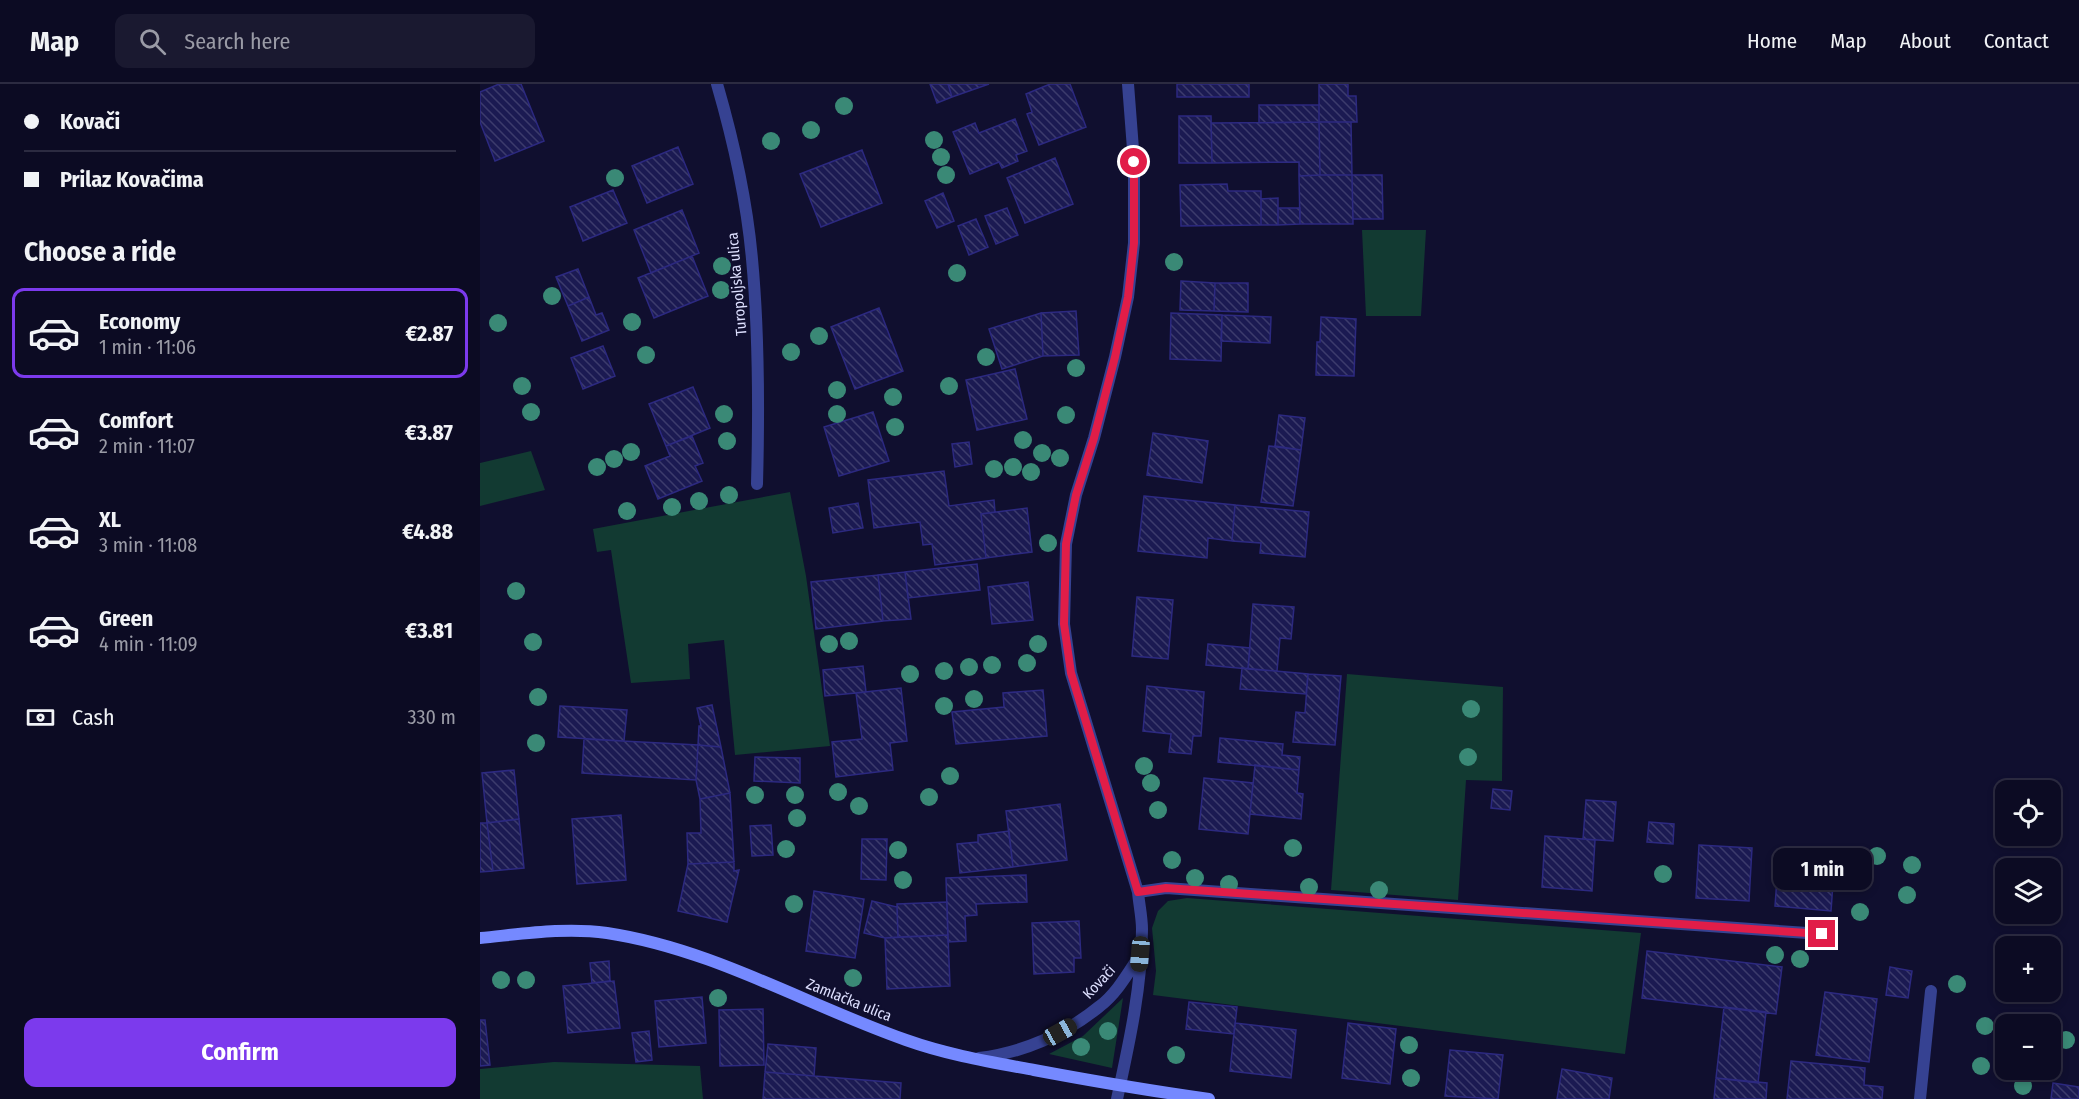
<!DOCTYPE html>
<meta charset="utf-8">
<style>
body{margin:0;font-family:"Fira Sans Condensed",sans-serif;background:#1a1930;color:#f1f3f6;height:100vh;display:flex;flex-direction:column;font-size:22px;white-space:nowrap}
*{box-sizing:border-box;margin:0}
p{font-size:20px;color:#9a9ba6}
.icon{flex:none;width:33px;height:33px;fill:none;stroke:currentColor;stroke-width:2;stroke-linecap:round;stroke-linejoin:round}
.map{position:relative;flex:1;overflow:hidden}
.details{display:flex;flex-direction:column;background:#0c0b23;width:480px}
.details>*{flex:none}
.banner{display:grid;align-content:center;height:132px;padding:0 24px;background:#0c0b23}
.buttons{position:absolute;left:1515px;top:696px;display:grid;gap:12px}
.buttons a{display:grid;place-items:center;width:66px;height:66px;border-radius:12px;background:#0c0b23;box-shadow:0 3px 9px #0003,0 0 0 2px #2c2b41;font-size:30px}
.end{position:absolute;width:27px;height:27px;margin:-14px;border:8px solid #e11d48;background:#fff;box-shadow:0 0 0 3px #fff}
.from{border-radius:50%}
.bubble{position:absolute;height:42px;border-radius:12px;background:#0c0b23;box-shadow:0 3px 9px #0003,0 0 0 2px #2c2b41;font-size:20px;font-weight:700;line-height:42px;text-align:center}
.car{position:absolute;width:18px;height:36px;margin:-18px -9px;border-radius:8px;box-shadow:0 0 4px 2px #0007;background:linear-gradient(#222 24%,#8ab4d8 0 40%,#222 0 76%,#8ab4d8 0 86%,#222 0)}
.banner b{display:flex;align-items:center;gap:21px;height:57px;font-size:22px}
.banner b+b{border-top:2px solid #2c2b41}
.banner i{width:15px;height:15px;background:#f1f3f6}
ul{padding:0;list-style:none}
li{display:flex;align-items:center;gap:18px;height:90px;margin:0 12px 9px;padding:0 12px;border:3px solid transparent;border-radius:12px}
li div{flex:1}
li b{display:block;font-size:22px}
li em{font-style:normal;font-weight:700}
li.on{border-color:#7c3aed}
li>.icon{width:54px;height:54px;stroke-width:1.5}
h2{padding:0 24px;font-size:27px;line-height:72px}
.pay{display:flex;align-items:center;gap:15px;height:66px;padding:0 24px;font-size:22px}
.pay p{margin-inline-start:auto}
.primary-button{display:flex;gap:12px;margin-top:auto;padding:12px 24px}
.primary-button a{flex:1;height:69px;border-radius:12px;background:#7c3aed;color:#fff;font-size:24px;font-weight:700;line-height:69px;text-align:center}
header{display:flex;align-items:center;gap:36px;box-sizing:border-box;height:84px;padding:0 30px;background:#0c0b23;border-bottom:2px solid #2c2b41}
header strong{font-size:28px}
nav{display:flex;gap:33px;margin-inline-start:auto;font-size:21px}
.search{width:420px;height:54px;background:#1a1930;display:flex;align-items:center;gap:15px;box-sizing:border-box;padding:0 21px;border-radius:12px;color:#9a9ba6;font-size:22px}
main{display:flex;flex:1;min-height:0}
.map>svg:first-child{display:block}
.green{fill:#123a32}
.building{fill:url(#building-back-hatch);stroke:#2c2980;stroke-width:1.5}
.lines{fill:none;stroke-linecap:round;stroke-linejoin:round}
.lane{stroke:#364292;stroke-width:12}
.street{stroke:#364292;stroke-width:12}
.secondary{stroke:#7589ff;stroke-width:12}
.tree{fill:#3a8976}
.route{stroke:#e11d48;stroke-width:8}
.labels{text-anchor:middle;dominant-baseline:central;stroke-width:4.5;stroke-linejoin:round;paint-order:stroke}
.street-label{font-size:15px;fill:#dee0ff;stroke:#100f2f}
</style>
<header>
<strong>Map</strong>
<div class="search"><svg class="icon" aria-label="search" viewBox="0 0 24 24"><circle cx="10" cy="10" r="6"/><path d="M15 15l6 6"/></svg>Search here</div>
<nav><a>Home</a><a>Map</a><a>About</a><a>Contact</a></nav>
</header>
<main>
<section class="details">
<div class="banner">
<b><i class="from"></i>Kovači</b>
<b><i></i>Prilaz Kovačima</b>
</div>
<h2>Choose a ride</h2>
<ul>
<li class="on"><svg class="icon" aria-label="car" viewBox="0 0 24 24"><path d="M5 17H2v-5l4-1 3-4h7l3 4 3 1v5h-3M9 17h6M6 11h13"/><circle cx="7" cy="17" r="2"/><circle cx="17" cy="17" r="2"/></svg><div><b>Economy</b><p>1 min · 11:06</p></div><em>€2.87</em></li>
<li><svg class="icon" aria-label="car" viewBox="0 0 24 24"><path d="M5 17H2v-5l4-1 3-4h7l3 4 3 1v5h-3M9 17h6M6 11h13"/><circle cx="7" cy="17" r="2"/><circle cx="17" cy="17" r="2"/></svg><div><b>Comfort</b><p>2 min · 11:07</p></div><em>€3.87</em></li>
<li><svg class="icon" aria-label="car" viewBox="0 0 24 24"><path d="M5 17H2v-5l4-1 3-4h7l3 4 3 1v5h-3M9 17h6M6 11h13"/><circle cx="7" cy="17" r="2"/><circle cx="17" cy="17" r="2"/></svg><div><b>XL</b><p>3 min · 11:08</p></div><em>€4.88</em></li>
<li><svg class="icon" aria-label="car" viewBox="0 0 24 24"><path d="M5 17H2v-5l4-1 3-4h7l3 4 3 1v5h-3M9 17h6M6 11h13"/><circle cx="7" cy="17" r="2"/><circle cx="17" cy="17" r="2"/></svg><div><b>Green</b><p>4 min · 11:09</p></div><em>€3.81</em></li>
</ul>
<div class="pay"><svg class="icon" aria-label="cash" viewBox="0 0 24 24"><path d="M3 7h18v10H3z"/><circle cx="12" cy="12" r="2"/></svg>Cash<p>330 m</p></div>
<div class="primary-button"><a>Confirm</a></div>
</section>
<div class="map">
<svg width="1599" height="1015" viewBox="0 0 1599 1015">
<defs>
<pattern id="building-back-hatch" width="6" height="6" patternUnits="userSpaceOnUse" patternTransform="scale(1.5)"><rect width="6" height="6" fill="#1b1a52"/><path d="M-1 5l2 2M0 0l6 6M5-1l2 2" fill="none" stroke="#3c3b6c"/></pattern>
</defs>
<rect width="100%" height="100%" fill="#100f2f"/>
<path class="green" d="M 882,146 L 946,146 L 941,232 L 886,232 Z
M 51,367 L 65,406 L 0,422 L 0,379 Z
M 310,408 L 326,492 L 350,662 L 255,671 L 244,556 L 208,560 L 210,595 L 151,599 L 131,466 L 117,468 L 113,445 Z
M 867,590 L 1023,603 L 1022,697 L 986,696 L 978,816 L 851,806 Z
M 707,814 L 1161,849 L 1145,970 L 673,911 L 676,887 L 672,844 L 678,827 L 688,817 Z
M 643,914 L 632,984 L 569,970 L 603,952 Z
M 74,978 L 220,982 L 223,1015 L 0,1015 L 0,985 Z"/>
<path class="building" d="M 19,0 L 41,0 L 64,57 L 15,77 L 0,38 L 0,8 Z
M 450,0 L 468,0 L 472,13 L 457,19 Z
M 468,0 L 509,0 L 472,13 Z
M 570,0 L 590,0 L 606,43 L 559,61 L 547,30 L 552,28 L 546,10 Z
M 697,0 L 769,0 L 769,13 L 697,13 Z
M 839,0 L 868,0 L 868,12 L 876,12 L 877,38 L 839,38 Z
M 779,21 L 839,21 L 839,38 L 779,39 Z
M 699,32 L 731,32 L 732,79 L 699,79 Z
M 535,35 L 547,67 L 536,71 L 538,77 L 522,84 L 519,78 L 490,90 L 473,48 L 495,39 L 499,49 Z
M 839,38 L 871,38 L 872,91 L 840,91 Z
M 839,38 L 840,91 L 819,92 L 819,78 L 732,79 L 731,39 Z
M 198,63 L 213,100 L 167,119 L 152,82 Z
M 382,66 L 402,119 L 341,143 L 320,90 Z
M 575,74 L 593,120 L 545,139 L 527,94 Z
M 840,91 L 872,91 L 873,140 L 820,140 L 819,92 Z
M 872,91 L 902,91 L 903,135 L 873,135 Z
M 747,100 L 748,107 L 781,107 L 781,141 L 701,142 L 700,101 Z
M 133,106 L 147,139 L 103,157 L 90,123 Z
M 463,109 L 474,137 L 457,144 L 445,117 Z
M 798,114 L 798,141 L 781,141 L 781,115 Z
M 527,124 L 538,151 L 516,160 L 505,132 Z
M 798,124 L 820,124 L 820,140 L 798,141 Z
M 202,126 L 219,169 L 171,189 L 154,146 Z
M 496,135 L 508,163 L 489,171 L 478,142 Z
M 212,172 L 228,212 L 174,234 L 158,194 Z
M 98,185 L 109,213 L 88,222 L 76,193 Z
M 701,197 L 735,199 L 734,227 L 700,226 Z
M 735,199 L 768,199 L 768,228 L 734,227 Z
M 109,213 L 116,231 L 122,229 L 129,246 L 102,257 L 88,222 Z
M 399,224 L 423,287 L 375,305 L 351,243 Z
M 596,227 L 599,271 L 563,272 L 561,229 Z
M 561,229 L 563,272 L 522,285 L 509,245 Z
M 691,229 L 742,231 L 741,277 L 690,275 Z
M 742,231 L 791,233 L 790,259 L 741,257 Z
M 841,233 L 876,235 L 874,292 L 836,291 L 837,258 L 840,258 Z
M 123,262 L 135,292 L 103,305 L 91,274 Z
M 535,285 L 547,335 L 497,346 L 486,296 Z
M 213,303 L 230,344 L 186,362 L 169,320 Z
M 393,328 L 409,377 L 359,392 L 344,343 Z
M 799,331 L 825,334 L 821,366 L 795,362 Z
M 673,349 L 728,357 L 722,399 L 667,391 Z
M 212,352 L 223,379 L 215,382 L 222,397 L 178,415 L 165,382 L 190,372 L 186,362 Z
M 489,358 L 492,380 L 475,383 L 472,360 Z
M 789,362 L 821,366 L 813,422 L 781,418 Z
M 464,387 L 469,422 L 514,416 L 515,428 L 501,430 L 506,474 L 455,481 L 452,460 L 443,461 L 440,438 L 394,444 L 388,396 Z
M 664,412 L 755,421 L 752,457 L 728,454 L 727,474 L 658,467 Z
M 378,419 L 383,444 L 353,449 L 349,424 Z
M 755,421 L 829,428 L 825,473 L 780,469 L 781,459 L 752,457 Z
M 547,424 L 552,468 L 506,474 L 501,430 Z
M 497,480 L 500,506 L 428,514 L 425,488 Z
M 425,488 L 431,535 L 403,537 L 398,491 Z
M 398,491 L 403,537 L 336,545 L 331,498 Z
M 548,498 L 553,536 L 512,540 L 508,503 Z
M 657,513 L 693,516 L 688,575 L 652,572 Z
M 773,520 L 814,523 L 811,555 L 800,554 L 797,587 L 768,585 Z
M 728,560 L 770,564 L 768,585 L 726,581 Z
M 383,582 L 386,608 L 345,612 L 343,586 Z
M 762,584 L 828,590 L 826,610 L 760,605 Z
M 828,590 L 861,592 L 855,661 L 813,658 L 816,628 L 825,629 Z
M 667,602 L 724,608 L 721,652 L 713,652 L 711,670 L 689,668 L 691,650 L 663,647 Z
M 421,604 L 427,657 L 410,659 L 413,686 L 356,693 L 352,658 L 382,655 L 376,609 Z
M 563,606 L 567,652 L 476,660 L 472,628 L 524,623 L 523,609 Z
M 232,621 L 241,663 L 218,661 L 219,642 L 221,642 L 217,624 Z
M 80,622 L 147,626 L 144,657 L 78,653 Z
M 740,654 L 803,660 L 802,671 L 820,673 L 819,686 L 738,678 Z
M 104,655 L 218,661 L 216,696 L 102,689 Z
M 218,661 L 241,663 L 250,709 L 220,715 L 216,696 Z
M 275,673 L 320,674 L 320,699 L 274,697 Z
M 775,681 L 819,686 L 817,709 L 823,710 L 821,735 L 770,730 Z
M 34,686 L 39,735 L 7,739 L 2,689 Z
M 724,694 L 773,699 L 768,750 L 719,745 Z
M 1013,705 L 1032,707 L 1030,726 L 1011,724 Z
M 250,709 L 254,778 L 208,780 L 207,749 L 221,749 L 220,715 Z
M 1106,716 L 1136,718 L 1133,757 L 1103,755 Z
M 580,720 L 587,776 L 533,783 L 526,727 Z
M 141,731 L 146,796 L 97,800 L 92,735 Z
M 39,735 L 44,784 L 13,787 L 7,739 Z
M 1169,738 L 1194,740 L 1193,760 L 1167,758 Z
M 0,739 L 7,739 L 13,787 L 0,788 Z
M 291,741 L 293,771 L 272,772 L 270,742 Z
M 529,747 L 533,783 L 480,789 L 477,760 L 498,758 L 498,751 Z
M 1065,752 L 1115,756 L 1112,807 L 1062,803 Z
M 382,755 L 407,755 L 406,796 L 381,795 Z
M 1219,761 L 1272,764 L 1269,817 L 1216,814 Z
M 1299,767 L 1355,772 L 1351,827 L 1295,822 Z
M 254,778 L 254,787 L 259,786 L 247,838 L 198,827 L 208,780 Z
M 546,791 L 547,818 L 496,820 L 497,831 L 485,832 L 486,857 L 468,858 L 466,794 Z
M 334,807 L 384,815 L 375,874 L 326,867 Z
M 392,817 L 417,823 L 418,853 L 405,854 L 384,849 Z
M 467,818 L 468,851 L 418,853 L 417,820 Z
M 599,837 L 601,874 L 594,874 L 594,888 L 554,890 L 552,839 Z
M 468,851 L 470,902 L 407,905 L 405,854 Z
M 1167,867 L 1302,883 L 1296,930 L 1162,914 Z
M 129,877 L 130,897 L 112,899 L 110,879 Z
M 1410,883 L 1432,887 L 1428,914 L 1406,911 Z
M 134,897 L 140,944 L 88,949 L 83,902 Z
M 1345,908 L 1397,915 L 1389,978 L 1336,971 Z
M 222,913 L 226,959 L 179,963 L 175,917 Z
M 709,918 L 757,923 L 754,950 L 706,945 Z
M 1244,923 L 1286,928 L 1278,999 L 1236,994 Z
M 283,925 L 284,981 L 240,982 L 239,926 Z
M 0,936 L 5,936 L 10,981 L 0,982 Z
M 755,939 L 816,946 L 811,994 L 750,987 Z
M 868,939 L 916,945 L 910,1000 L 862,994 Z
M 169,947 L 172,976 L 156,978 L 152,949 Z
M 288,960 L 336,964 L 334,992 L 285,988 Z
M 970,966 L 1023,971 L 1018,1015 L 965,1012 Z
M 1311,977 L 1385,984 L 1384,1001 L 1403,1003 L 1402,1015 L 1307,1015 Z
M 1082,985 L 1132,994 L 1129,1015 L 1077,1015 Z
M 285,988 L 421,999 L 420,1015 L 283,1015 Z
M 1236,994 L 1287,999 L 1286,1015 L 1234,1015 Z
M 1573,999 L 1599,1003 L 1599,1015 L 1571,1015 Z"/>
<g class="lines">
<path class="lane" d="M 1440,1015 L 1451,907"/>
<path class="street" d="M 237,0 C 253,55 267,119 272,175 C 279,250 279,325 277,400
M 658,808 L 686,804 L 1342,850
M 499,974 C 542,969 586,950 620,922 C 637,909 648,889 660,871
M 637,1015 C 649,960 662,902 662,845 C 662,833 659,820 658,808 L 591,589 L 584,540 L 586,460 L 596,411 L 614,354 L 635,273 L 648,213 L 654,159 L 654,78 L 648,0"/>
<path class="secondary" d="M 0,854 C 42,850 85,843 127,849 C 233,865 326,921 426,956 C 468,971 511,978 554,986 C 613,997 671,1007 729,1015"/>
</g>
<g class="tree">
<circle cx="364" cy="22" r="9"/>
<circle cx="331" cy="46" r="9"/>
<circle cx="454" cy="56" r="9"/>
<circle cx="291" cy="57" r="9"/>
<circle cx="461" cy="73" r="9"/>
<circle cx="466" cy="91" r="9"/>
<circle cx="135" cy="94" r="9"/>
<circle cx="694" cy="178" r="9"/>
<circle cx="242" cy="182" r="9"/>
<circle cx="477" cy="189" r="9"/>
<circle cx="241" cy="206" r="9"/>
<circle cx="72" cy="212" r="9"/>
<circle cx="152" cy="238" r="9"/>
<circle cx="18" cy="239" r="9"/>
<circle cx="339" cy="252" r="9"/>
<circle cx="311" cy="268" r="9"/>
<circle cx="166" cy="271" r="9"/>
<circle cx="506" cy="273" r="9"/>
<circle cx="596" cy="284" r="9"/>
<circle cx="42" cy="302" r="9"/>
<circle cx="469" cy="302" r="9"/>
<circle cx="357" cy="306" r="9"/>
<circle cx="413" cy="313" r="9"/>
<circle cx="51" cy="328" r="9"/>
<circle cx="244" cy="330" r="9"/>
<circle cx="357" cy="330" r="9"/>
<circle cx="586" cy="331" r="9"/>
<circle cx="415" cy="343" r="9"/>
<circle cx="543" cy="356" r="9"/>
<circle cx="247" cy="357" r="9"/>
<circle cx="151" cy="368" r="9"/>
<circle cx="562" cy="369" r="9"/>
<circle cx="580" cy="374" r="9"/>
<circle cx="134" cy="375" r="9"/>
<circle cx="117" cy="383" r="9"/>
<circle cx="533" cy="383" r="9"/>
<circle cx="514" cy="385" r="9"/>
<circle cx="551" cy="388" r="9"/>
<circle cx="249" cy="411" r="9"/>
<circle cx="219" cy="417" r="9"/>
<circle cx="192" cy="423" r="9"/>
<circle cx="147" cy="427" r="9"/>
<circle cx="568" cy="459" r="9"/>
<circle cx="36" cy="507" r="9"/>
<circle cx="369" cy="557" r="9"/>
<circle cx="53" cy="558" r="9"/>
<circle cx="349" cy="560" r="9"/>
<circle cx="558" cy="560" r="9"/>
<circle cx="547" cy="579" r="9"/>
<circle cx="512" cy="581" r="9"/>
<circle cx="489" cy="583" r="9"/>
<circle cx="464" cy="587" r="9"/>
<circle cx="430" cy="590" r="9"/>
<circle cx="58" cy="613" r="9"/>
<circle cx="494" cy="615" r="9"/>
<circle cx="464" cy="622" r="9"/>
<circle cx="991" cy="625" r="9"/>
<circle cx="56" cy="659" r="9"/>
<circle cx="988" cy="673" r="9"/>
<circle cx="664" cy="682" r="9"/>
<circle cx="470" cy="692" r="9"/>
<circle cx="671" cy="699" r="9"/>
<circle cx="358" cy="708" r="9"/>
<circle cx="275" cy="711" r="9"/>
<circle cx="315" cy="711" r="9"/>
<circle cx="449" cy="713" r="9"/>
<circle cx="379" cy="722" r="9"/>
<circle cx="678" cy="726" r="9"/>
<circle cx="317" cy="734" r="9"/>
<circle cx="813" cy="764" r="9"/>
<circle cx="306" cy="765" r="9"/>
<circle cx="418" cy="766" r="9"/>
<circle cx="1397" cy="772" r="9"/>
<circle cx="692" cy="776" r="9"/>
<circle cx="1432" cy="781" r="9"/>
<circle cx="1183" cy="790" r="9"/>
<circle cx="715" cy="794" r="9"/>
<circle cx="423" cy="796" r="9"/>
<circle cx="749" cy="800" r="9"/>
<circle cx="829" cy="803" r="9"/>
<circle cx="899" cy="806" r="9"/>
<circle cx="1427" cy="811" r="9"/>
<circle cx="314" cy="820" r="9"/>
<circle cx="1380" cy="828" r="9"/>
<circle cx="1295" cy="871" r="9"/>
<circle cx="1320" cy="875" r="9"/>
<circle cx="373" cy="894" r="9"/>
<circle cx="21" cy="896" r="9"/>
<circle cx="46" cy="896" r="9"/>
<circle cx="1477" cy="900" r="9"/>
<circle cx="238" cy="914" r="9"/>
<circle cx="1505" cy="942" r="9"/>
<circle cx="628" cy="947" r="9"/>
<circle cx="1586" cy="956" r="9"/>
<circle cx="929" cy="961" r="9"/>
<circle cx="601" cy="963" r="9"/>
<circle cx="696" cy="971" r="9"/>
<circle cx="1501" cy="982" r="9"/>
<circle cx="931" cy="994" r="9"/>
<circle cx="1543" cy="1002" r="9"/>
</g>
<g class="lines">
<path class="route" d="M 654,78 L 654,159 L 648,213 L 635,273 L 614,354 L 596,411 L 586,460 L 584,540 L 591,589 L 658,808 L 686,804 L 1342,850"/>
</g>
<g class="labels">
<g class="street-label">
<text transform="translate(257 200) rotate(-95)">Turopoljska ulica</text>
<text transform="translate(619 898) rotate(-47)">Kovači</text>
<text transform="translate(369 916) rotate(22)">Zamlačka ulica</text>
</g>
</g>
</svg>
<div class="buttons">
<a><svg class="icon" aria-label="locate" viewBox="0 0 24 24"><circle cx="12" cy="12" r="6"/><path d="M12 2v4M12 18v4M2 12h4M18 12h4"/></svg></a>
<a><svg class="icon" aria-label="layers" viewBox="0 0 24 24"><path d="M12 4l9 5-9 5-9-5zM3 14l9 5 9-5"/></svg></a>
<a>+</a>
<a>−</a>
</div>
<i class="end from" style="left:654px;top:78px"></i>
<i class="end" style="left:1342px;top:850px"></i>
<div class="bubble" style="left:1293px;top:764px;width:99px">1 min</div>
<i class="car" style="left:660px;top:870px;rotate:185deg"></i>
<i class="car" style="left:580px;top:948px;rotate:61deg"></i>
</div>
</main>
